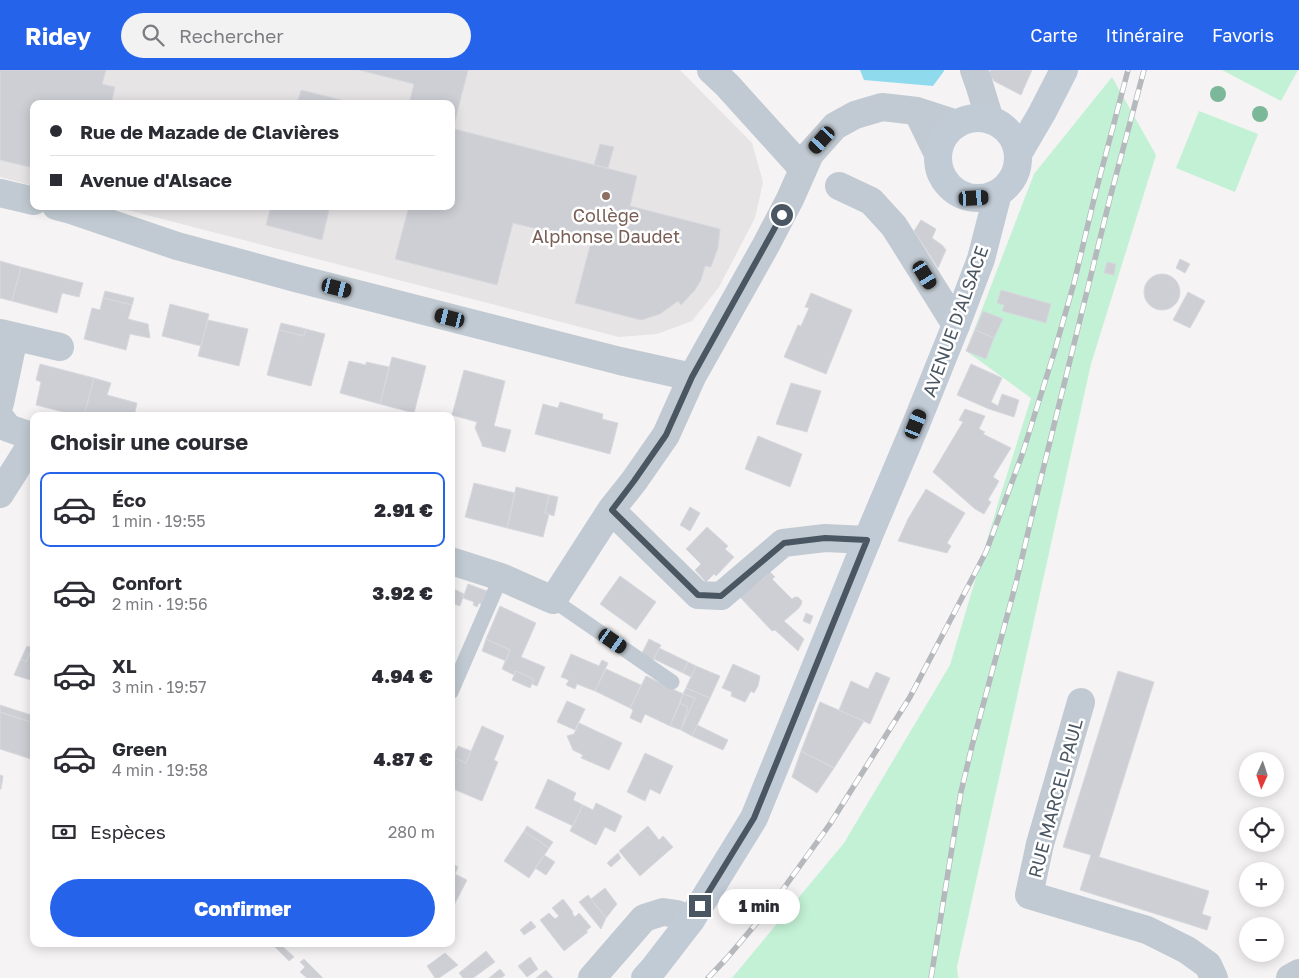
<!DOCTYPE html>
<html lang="fr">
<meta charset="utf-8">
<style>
body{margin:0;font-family:"Golos Text",sans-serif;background:#f2f2f3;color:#2b2b33;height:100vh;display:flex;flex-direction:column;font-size:19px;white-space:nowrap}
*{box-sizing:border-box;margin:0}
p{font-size:16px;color:#7c7c81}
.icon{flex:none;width:28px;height:28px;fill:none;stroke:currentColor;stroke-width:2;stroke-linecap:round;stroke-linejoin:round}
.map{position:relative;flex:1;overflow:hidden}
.sheet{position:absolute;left:30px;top:342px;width:425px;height:535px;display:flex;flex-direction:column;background:#fff;border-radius:10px;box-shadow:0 2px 12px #0003}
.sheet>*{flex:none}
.banner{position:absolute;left:30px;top:30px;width:425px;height:110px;border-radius:10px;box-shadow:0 2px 12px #0003;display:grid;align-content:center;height:110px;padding:0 20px;background:#fff}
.needle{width:32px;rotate:183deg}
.controls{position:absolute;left:1239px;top:682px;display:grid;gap:10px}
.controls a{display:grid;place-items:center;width:45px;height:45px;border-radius:50%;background:#fff;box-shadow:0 2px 12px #0003;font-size:25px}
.end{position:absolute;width:22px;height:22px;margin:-11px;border:6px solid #4a5661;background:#fff;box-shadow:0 0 0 2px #fff}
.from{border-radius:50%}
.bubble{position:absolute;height:35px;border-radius:18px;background:#fff;box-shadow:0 2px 12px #0003;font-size:16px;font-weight:800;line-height:35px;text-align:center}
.car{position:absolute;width:15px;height:30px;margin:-15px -8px;border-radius:6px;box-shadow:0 0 4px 1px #0007;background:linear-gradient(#222 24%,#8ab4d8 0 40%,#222 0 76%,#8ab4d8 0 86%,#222 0)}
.banner b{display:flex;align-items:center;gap:18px;height:48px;font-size:19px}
.banner b+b{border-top:1px solid #e1e1e2}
.banner i{width:12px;height:12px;background:#2b2b33}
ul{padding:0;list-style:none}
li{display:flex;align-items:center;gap:15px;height:75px;margin:0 10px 8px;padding:0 10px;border:2px solid transparent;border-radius:10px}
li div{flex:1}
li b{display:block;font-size:19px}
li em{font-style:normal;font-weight:800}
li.active{border-color:#2563eb}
li>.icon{width:45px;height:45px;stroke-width:1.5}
h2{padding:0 20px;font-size:22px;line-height:60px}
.pay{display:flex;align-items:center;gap:12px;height:55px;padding:0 20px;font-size:19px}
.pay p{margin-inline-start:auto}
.button{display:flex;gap:10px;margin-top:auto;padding:10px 20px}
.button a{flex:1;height:58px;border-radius:30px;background:#2563eb;color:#fff;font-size:20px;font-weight:800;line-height:58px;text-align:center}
header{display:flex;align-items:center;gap:30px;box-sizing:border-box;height:70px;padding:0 25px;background:#2563eb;color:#fff}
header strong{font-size:24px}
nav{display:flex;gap:28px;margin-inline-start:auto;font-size:18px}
.search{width:350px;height:45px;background:#f2f2f3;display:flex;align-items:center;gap:12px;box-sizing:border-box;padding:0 18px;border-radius:28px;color:#7c7c81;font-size:19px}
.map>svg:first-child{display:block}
.education{fill:#e6e4e5}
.green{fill:#c3f1d5}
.water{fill:#90daee}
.building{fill:#cdcfd5;stroke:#d7d9de}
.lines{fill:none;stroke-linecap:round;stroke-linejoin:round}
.service{stroke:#c1cad2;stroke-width:15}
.minor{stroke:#c1cad2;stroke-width:28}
.tertiary{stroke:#c1cad2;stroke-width:28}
.secondary{stroke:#c1cbd6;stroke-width:28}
.rail-casing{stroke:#b5b8bd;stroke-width:5.5}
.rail{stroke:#fff;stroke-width:4;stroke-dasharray:11;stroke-linecap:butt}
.tree{fill:#7bb799}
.route{stroke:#4a5661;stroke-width:6}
.education-dot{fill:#8d6e63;stroke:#fff;stroke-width:2}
.labels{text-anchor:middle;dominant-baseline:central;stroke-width:5;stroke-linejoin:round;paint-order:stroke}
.education-label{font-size:18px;fill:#785e54;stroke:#fff}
.street-label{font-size:18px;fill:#4a5661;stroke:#fff}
</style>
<header>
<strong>Ridey</strong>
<div class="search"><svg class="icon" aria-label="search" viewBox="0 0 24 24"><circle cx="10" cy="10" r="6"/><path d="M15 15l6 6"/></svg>Rechercher</div>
<nav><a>Carte</a><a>Itinéraire</a><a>Favoris</a></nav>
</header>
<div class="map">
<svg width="1299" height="908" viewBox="0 0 1299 908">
<rect width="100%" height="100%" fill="#f5f3f3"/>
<path class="education" d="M 0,0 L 680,0 L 752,73 L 763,112 L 755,148 L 719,217 L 692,251 L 657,264 L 619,267 L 112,136 L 451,136 L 451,34 L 34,34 L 34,116 L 0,107 Z"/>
<path class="green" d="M 1222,0 L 1298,0 L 1281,31 Z
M 1112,7 L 1156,85 L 1091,294 L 957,897 L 958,908 L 732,908 L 844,773 L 950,595 L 999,430 L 1031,328 L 966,281 L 1034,104 Z
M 1199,41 L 1258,64 L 1235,122 L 1176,98 Z"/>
<path class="water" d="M 860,0 L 944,0 L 944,1 L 933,16 L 864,10 Z"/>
<path class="building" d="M 0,0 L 106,0 L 102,14 L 115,17 L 111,34 L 34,34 L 34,98 L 0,90 Z
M 359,0 L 468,0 L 453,59 L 451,58 L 451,34 L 409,34 L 414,14 Z
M 991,0 L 1032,0 L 1021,25 L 994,11 L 989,3 Z
M 301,20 L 357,34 L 297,34 Z
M 451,58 L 637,106 L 630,136 L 720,159 L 718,178 L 711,197 L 705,196 L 701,210 L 695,220 L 681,235 L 678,231 L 660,244 L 641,250 L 575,233 L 591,172 L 513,153 L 497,215 L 395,189 L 409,136 L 451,136 Z
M 600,74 L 614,77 L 608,98 L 594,95 Z
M 271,136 L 330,136 L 322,170 L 266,155 Z
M 921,150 L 936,159 L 932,168 L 942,175 L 946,180 L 938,198 L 914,161 Z
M 1180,189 L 1190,194 L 1185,203 L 1176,198 Z
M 0,191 L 21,197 L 12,231 L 0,228 Z
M 1107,192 L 1116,194 L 1114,205 L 1104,203 Z
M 21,197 L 83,213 L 79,227 L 62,223 L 57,243 L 12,231 Z
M1144 222a18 18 0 1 1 36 0a18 18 0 1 1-36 0Z
M 1001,220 L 1051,234 L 1046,253 L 1002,241 L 1004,235 L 997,233 Z
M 105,221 L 134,228 L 132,235 L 103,228 Z
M 1188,222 L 1205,231 L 1190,258 L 1173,250 Z
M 811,223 L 852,240 L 826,304 L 784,287 L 798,255 L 801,256 L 809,238 L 805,237 Z
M 103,228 L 132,235 L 128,249 L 148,254 L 150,268 L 130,264 L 126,280 L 84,269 L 92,238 L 100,240 Z
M 170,234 L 209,244 L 201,276 L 162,266 Z
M 983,241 L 1003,249 L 994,268 L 975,260 Z
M 208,250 L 248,259 L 239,296 L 198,286 Z
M 281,253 L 306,259 L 304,266 L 279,260 Z
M 306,259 L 325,264 L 311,316 L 267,305 L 279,260 L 304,266 Z
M 975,260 L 994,268 L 986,289 L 966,281 Z
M 392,287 L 426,296 L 414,343 L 380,334 Z
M 349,291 L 366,295 L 366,292 L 389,297 L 380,334 L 340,323 Z
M 40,294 L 94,308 L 84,346 L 79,346 L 36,335 L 41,312 L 36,310 Z
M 971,294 L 1002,308 L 991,332 L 998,336 L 1002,324 L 1019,330 L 1014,347 L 989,339 L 957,325 Z
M 464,300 L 505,311 L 494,356 L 511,360 L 505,382 L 482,376 L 482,374 L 475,358 L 477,352 L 452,345 Z
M 94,308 L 111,313 L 107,325 L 137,333 L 134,346 L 84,346 Z
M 791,313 L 821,321 L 807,362 L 776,354 Z
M 560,332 L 603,344 L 602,349 L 618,353 L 610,384 L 535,364 L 543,334 L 558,338 Z
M 965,339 L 985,346 L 979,359 L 985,362 L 983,364 L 1011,378 L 993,407 L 999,411 L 988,430 L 991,432 L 984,444 L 975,439 L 933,402 L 963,352 L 959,350 Z
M 758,366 L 802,384 L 790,417 L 745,399 Z
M 474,413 L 515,423 L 507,458 L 465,447 Z
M 516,417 L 549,425 L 545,443 L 549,444 L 543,467 L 507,458 Z
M 926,419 L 965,443 L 947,473 L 951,476 L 947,483 L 898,471 L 908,449 Z
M 549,425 L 558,427 L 554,446 L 545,443 Z
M 690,437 L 700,443 L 690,461 L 680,455 Z
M 707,457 L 728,476 L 725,479 L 734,487 L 716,506 L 714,504 L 706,512 L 695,500 L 701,494 L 686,479 Z
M 770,502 L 775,507 L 772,509 L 792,529 L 795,527 L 798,527 L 802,531 L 801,535 L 798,539 L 784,551 L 804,569 L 798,581 L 775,560 L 772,561 L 738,525 L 755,509 L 758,513 Z
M 620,506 L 656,532 L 636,560 L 600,534 Z
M 468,514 L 487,521 L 481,534 L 479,533 L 477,537 L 473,535 L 474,532 L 463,528 Z
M 454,519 L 464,524 L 460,536 L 451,533 L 451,526 Z
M 500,536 L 536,553 L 521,587 L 545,597 L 537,616 L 532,614 L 534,609 L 516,601 L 514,605 L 502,599 L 510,580 L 486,569 Z
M 806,543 L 813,546 L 810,554 L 803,551 Z
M 486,569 L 510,580 L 506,591 L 482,581 Z
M 649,569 L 661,575 L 652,592 L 641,585 Z
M 34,575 L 34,611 L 14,605 L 21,589 L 26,592 Z
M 27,576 L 32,578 L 26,592 L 21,589 Z
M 659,578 L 688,592 L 683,603 L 654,589 Z
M 571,584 L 599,596 L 602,590 L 608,593 L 595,621 L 577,614 L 575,619 L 566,615 L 569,610 L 561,607 Z
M 688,592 L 696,596 L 691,607 L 683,603 Z
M 733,594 L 760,606 L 758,616 L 754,623 L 751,621 L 745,632 L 731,626 L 732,622 L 722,618 Z
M 696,596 L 720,606 L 710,628 L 686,618 Z
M 606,599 L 641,615 L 630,638 L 595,621 Z
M 516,601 L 534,609 L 530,618 L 512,610 Z
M 1118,601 L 1154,612 L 1099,787 L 1209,821 L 1202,844 L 1211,847 L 1207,860 L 1080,820 L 1091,785 L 1063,777 Z
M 876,602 L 890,608 L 870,654 L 839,640 L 851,611 L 868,619 Z
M 646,606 L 683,624 L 670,656 L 645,644 L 641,653 L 630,648 L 633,640 L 630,638 Z
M 686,618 L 710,628 L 692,666 L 681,660 L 695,628 L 683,624 Z
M 683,624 L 695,628 L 681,660 L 688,637 L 680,633 Z
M 567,631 L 585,639 L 575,660 L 557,652 Z
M 820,632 L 864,651 L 834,698 L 801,681 Z
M 680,633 L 688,637 L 681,660 L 670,656 Z
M 0,635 L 34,646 L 34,653 L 0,642 Z
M 0,642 L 34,653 L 34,690 L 0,679 Z
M 579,653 L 622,673 L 609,700 L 581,688 L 583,685 L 573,680 L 567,666 L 574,664 Z
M 697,655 L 728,670 L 723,680 L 692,666 Z
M 482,656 L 504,666 L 494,690 L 498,692 L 482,731 L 451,718 L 451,686 L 466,693 Z
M 458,676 L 471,681 L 466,693 L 453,687 Z
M 801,681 L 834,698 L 817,723 L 792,707 Z
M 645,683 L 673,696 L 660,724 L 650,719 L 645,731 L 627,722 Z
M 0,705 L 3,706 L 1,719 L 0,719 Z
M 548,709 L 576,723 L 573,730 L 583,735 L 573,756 L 535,738 Z
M 596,733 L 622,746 L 615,762 L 605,757 L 596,775 L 570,761 L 583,735 L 593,740 Z
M 527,756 L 553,772 L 549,778 L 524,761 Z
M 648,756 L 659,770 L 663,766 L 673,777 L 640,806 L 619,781 Z
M 524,761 L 549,778 L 529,808 L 504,791 Z
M 618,783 L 621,788 L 611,797 L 607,793 Z
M 544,785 L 555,792 L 546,805 L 535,798 Z
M 451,793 L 458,797 L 455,804 L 451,802 Z
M 451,802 L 467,810 L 451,841 Z
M 605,818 L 617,834 L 606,848 L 591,829 Z
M 588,825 L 606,848 L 601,859 L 579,832 Z
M 563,829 L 573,842 L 572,843 L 575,847 L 579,843 L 591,857 L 586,861 L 588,862 L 564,881 L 540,850 L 549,843 L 555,849 L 559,846 L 552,838 Z
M 531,851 L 536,857 L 524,865 L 520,860 Z
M 278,874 L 280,874 L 294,887 L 289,891 L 275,877 Z
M 486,881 L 495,892 L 473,908 L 463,908 L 459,903 Z
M 445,883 L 458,895 L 439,908 L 435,908 L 427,896 Z
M 530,887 L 538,899 L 527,907 L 518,896 Z
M 304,889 L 323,908 L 307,908 L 300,902 L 305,897 L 300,892 Z
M 500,899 L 505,905 L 501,908 L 489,908 Z
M 546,900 L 553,908 L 536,908 Z"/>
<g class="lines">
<path class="service" d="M 553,530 L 672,612
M 451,622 L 501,507"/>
<path class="minor" d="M 711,0 L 727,15 L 803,99
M 974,0 L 979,14 L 990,50
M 917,41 L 938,84
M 839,116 L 871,131 L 894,156 L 956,255
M 0,123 L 34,131
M 56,136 L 71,140 L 177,176 L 299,209 L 620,291 L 692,307
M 0,263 L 60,277
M 0,333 L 14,267
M 0,347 L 8,358 L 34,367
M 0,424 L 34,370
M 611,440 L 698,525 L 721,526 L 783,473 L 825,468 L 867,470
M 451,491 L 501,507 L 553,530 L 611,440 L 634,411 L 666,365 L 692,307 L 766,175 L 790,129 L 810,84 L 835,56 L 855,45 L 882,37 L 917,41 L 957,54
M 1081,632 L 1040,774 L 1029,825 L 1147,860 L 1187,880 L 1208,895 L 1214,908
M 1290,908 L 1299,903"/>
<path class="tertiary" d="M 592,908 L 644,848 L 663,842 L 677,844 L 691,850"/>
<path class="secondary" d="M938 88a40 40 0 1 1 80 0a40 40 0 1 1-80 0Z
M 1018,84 L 1042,43 L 1064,0
M 645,908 L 654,898 L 691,850 L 754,748 L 867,470 L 916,354 L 956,255 L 981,189 L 998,123"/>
<defs>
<path id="rail" d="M 708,908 L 727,888 L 771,836 L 830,754 L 910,627 L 986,482 L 1022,385 L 1054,283 L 1074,213 L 1095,125 L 1128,0
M 931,908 L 961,722 L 972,676 L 1016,513 L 1039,416 L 1110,128 L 1144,0"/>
</defs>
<use href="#rail" class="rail-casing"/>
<use href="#rail" class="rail"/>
</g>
<g class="tree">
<circle cx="1218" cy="24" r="8"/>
<circle cx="1260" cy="44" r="8"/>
</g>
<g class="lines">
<path class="route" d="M 700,836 L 754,748 L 867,470 L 825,468 L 784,473 L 721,526 L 698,525 L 612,440 L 634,411 L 666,365 L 692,307 L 782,145"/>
</g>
<circle class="education-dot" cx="606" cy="126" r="5"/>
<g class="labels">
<g class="education-label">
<text x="606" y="145">Collège<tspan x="606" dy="21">Alphonse Daudet</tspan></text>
</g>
<g class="street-label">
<text transform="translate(955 251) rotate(-70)">AVENUE D'ALSACE</text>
<text transform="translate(1055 728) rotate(-75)">RUE MARCEL PAUL</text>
</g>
</g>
</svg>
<div class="controls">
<a><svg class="needle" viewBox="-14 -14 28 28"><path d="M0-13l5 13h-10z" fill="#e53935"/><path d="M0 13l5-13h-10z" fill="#7c7c81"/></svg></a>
<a><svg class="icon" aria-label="locate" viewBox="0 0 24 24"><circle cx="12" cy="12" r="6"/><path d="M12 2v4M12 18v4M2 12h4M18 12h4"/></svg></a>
<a>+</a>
<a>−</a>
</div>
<i class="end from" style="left:782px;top:145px"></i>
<i class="end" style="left:700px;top:836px"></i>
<div class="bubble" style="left:718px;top:819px;width:82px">1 min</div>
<i class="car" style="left:822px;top:70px;rotate:222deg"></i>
<i class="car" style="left:974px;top:128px;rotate:87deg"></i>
<i class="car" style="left:925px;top:205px;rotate:148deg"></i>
<i class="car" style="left:337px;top:218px;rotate:104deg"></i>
<i class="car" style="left:450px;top:248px;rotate:284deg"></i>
<i class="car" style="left:916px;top:354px;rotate:22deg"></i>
<i class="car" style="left:613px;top:571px;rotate:125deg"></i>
<div class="banner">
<b><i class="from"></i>Rue de Mazade de Clavières</b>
<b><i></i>Avenue d'Alsace</b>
</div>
<section class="sheet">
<h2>Choisir une course</h2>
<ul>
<li class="active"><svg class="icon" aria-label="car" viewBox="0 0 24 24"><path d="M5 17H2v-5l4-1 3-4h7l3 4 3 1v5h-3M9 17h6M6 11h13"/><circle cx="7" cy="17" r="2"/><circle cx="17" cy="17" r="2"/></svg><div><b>Éco</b><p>1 min · 19:55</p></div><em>2.91 €</em></li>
<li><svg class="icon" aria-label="car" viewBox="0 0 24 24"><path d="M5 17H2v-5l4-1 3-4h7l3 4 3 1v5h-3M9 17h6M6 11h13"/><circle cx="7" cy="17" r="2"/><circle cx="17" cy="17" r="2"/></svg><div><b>Confort</b><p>2 min · 19:56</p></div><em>3.92 €</em></li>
<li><svg class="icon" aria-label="car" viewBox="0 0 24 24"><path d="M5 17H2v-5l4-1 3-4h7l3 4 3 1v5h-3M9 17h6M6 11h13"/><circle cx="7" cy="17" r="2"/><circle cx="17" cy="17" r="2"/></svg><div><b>XL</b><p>3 min · 19:57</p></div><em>4.94 €</em></li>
<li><svg class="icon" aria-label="car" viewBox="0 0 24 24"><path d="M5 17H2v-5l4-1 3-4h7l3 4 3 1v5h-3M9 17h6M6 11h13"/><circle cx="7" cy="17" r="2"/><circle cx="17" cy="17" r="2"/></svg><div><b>Green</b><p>4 min · 19:58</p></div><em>4.87 €</em></li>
</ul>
<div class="pay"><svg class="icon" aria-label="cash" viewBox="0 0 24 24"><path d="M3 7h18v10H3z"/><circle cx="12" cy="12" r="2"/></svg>Espèces<p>280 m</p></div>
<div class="button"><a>Confirmer</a></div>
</section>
</div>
